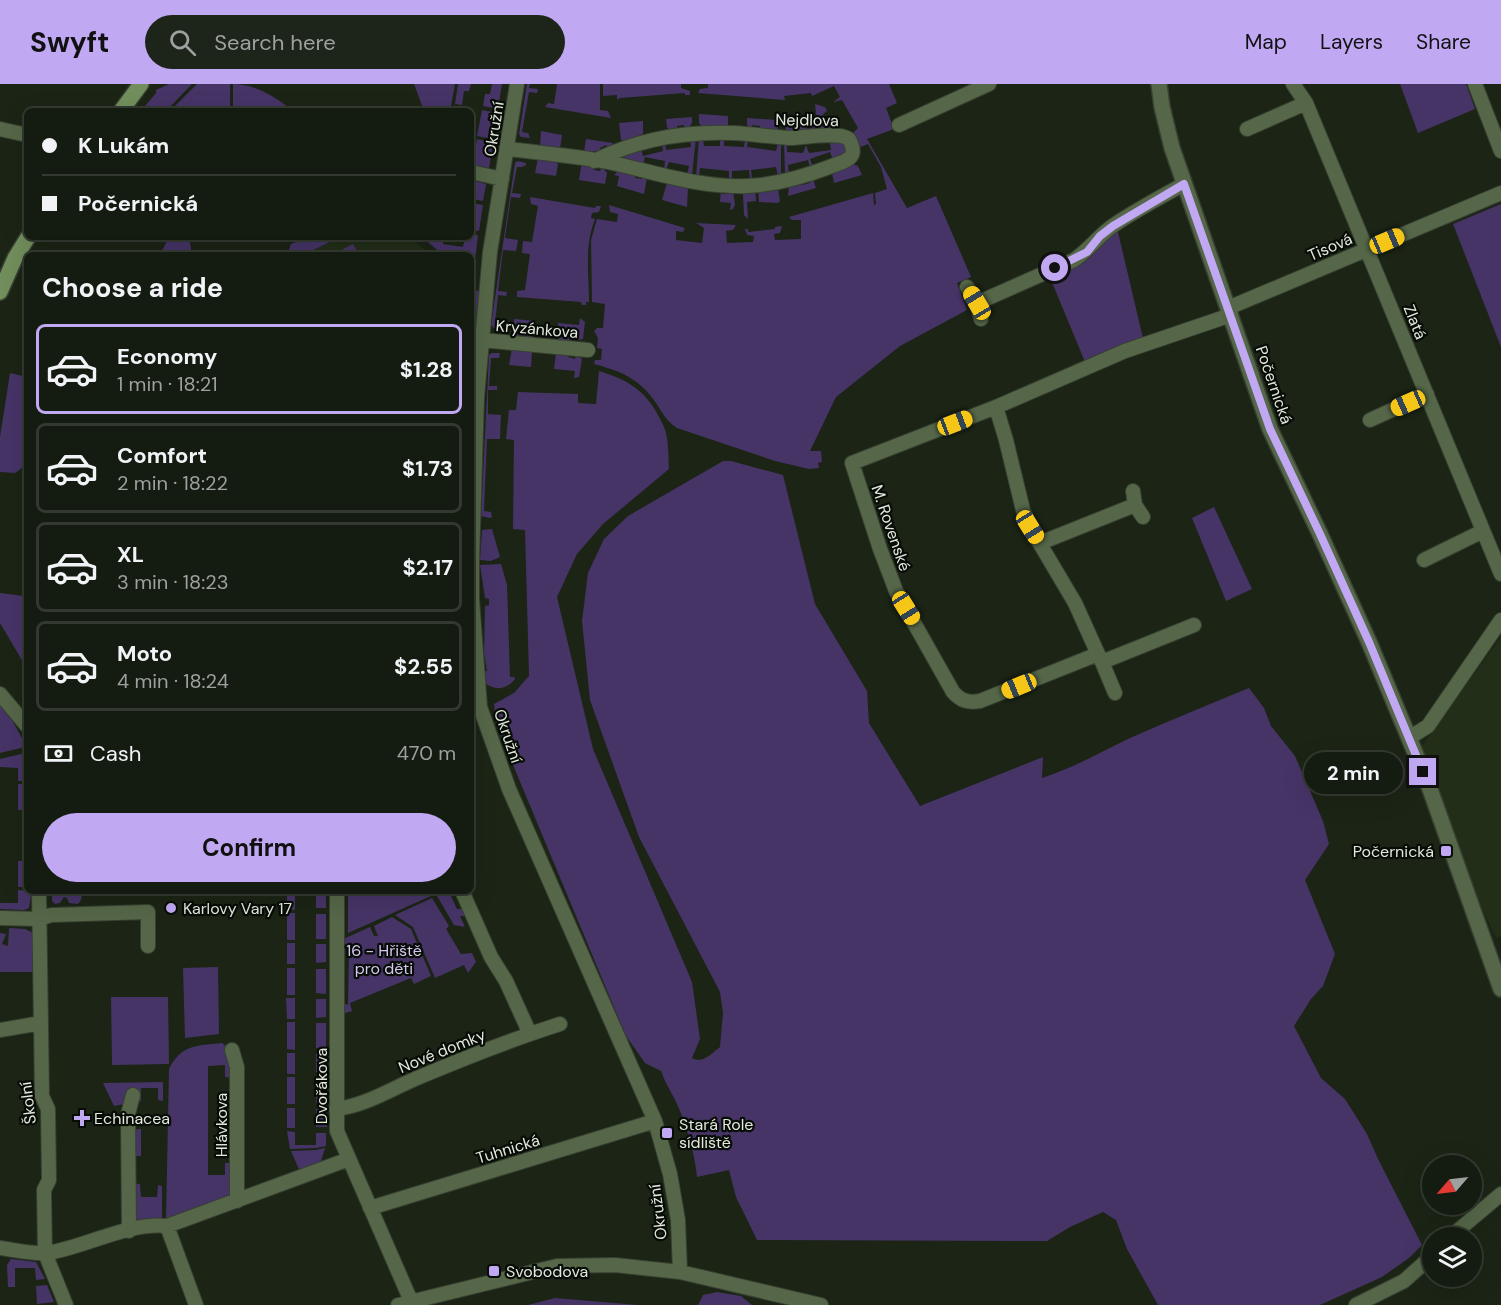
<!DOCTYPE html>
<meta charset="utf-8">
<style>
body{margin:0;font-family:"DM Sans",sans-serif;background:#1d2419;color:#f1f3f6;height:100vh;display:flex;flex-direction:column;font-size:22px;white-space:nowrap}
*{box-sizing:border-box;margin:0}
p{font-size:20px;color:#9da19f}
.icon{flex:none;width:33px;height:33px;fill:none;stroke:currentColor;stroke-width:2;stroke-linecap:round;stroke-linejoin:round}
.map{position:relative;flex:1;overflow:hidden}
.panel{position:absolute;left:24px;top:168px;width:450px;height:642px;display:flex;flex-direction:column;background:#141b10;border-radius:9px;box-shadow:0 6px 24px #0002,0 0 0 2px #333930}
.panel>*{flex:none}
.banner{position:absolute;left:24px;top:24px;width:450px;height:132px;border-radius:9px;box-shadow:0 6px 24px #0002,0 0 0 2px #333930;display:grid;align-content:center;height:132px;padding:0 18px;background:#141b10}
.needle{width:39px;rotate:242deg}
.buttons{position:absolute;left:1422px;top:1071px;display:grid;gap:12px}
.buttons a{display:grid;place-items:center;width:60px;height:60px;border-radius:50%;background:#141b10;box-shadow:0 6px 24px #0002,0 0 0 2px #333930;font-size:30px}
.end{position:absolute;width:27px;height:27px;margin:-14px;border:8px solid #c0a8f3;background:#111;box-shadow:0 0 0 3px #111}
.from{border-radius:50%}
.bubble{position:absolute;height:42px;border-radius:21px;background:#141b10;box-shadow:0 6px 24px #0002,0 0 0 2px #333930;font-size:20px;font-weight:700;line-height:42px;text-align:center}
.car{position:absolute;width:18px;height:36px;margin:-18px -9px;border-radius:8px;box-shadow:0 0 4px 2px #0007;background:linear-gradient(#f5c518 24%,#345 0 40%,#f5c518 0 76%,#345 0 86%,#f5c518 0)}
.banner b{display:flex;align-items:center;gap:21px;height:57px;font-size:22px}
.banner b+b{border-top:2px solid #333930}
.banner i{width:15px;height:15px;background:#f1f3f6}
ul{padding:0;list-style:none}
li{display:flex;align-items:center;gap:18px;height:90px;margin:0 12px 9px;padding:0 6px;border:3px solid #333930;border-radius:9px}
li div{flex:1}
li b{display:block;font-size:22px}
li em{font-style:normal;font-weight:700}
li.on{border-color:#c0a8f3}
li>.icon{width:54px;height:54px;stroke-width:1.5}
h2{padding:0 18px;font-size:27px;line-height:72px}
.pay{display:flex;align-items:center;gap:15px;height:66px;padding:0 18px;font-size:22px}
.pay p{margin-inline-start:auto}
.primary-button{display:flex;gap:12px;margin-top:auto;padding:12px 18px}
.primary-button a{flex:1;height:69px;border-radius:36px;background:#c0a8f3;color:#111;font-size:24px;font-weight:700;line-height:69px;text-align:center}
header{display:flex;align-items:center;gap:36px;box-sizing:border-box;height:84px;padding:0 30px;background:#c0a8f3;color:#111}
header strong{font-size:28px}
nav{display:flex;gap:33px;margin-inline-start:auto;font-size:21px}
.search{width:420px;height:54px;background:#1d2419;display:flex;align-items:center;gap:15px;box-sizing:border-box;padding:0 21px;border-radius:33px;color:#9da19f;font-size:22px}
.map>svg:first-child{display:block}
.built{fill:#222e18}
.green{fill:#463467}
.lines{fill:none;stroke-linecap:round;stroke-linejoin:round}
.minor-casing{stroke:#374031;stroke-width:16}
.tertiary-casing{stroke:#374031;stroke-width:18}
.secondary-casing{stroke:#374031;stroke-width:18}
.minor{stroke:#556748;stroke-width:14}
.tertiary{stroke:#556748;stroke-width:15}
.secondary{stroke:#728e5c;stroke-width:15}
.route{stroke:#c0a8f3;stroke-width:8}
.poi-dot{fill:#c0a8f3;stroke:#080c06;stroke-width:2}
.labels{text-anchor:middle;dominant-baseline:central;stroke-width:4.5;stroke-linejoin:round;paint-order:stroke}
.street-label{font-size:16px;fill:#e3e9de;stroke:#080c06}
.poi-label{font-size:16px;fill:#e3e9de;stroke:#080c06;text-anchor:start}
.park-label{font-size:16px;fill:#d4c8f1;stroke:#080c06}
</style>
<header>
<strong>Swyft</strong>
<div class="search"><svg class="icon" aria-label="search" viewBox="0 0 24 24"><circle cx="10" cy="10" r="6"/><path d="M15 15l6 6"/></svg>Search here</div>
<nav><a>Map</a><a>Layers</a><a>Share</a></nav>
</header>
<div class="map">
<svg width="1501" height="1221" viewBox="0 0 1501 1221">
<rect width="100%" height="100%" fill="#1b2415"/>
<path class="built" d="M 340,153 L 408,153 L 433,171 L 303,171 Z
M 1501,553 L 1501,852 L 1496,854 L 1477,814 L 1420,665 Z"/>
<path class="green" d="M 169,0 L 192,0 L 166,27 L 145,27 L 145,22 L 156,9 L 156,6 Z
M 197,0 L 230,0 L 230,27 L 170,27 Z
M 233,0 C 254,0 277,13 292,27 L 233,27 Z
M 414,0 L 455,0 L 450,27 L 424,27 Z
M 458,0 L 471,0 L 469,7 L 464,7 L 462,21 L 455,20 Z
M 492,0 L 502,0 L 498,25 L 483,22 L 485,10 L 490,10 Z
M 527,0 L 530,0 L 529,4 L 538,5 L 537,9 L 529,8 L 522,48 L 528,49 L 530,54 L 521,53 L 519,50 Z
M 557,0 L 600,0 L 600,26 L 608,27 L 611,34 L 545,23 L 548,19 L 554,20 Z
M 603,0 L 681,0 L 681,4 L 690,7 L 690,11 L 685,11 L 685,9 L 620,14 L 617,16 L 617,11 L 603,12 Z
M 708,0 L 889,0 L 897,19 L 886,24 L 894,45 L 867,55 L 907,124 L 936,112 L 971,193 L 957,199 L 967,226 L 900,262 L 836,313 L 810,367 L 821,367 L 822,378 L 818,379 L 819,384 L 809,385 L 775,377 L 677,344 C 666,337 663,329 656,319 C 640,295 621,287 594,280 L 595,276 L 601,276 L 602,265 L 597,264 L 598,254 L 594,247 L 597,244 L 603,244 L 605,220 L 592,218 L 591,156 L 597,135 L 617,138 L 618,130 L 610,128 L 609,121 L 685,144 L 683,148 L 676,147 L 676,156 L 702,159 L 704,144 L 696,139 L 736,141 L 733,146 L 726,147 L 727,159 L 753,158 L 754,152 L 747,151 L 745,145 L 748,145 L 748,148 L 775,145 L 775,143 L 782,142 L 780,149 L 774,150 L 775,156 L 801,155 L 801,136 L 792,136 L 789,133 L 873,109 L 874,121 L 876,120 L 875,109 L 887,105 L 881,83 L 868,60 L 858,64 L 852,50 L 858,44 L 842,16 L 833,18 L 840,13 L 834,2 L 812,12 L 811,9 L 784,12 L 785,16 L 698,9 L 700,5 L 708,4 Z
M 1400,0 L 1466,0 L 1475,25 L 1418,49 Z
M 815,20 L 825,23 L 827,27 L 823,30 L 829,40 L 833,38 L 832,45 L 811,46 L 811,50 L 809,39 L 817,38 Z
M 482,26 L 497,29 L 493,55 L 477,52 Z
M 699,30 L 728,32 L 728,42 L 702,43 L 699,39 Z
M 692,33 L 692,39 L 689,44 L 685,45 L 684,41 L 677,42 L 677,45 L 669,46 L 667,43 L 666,35 Z
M 747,34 L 777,36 L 778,44 L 776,47 L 759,46 L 760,42 L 752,41 L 752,45 L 750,45 L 747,41 Z
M 643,37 L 643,50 L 624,57 L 621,56 L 619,39 Z
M 791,38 L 791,40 L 806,38 L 808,50 L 787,49 L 785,42 Z
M 541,47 L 562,51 L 560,65 L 540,63 Z
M 696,54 L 692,91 L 687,91 L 689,82 L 669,78 L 666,86 L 664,86 L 665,77 L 645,73 L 643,81 L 617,78 L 614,70 L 641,64 L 643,72 L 663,67 L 662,58 L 665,58 L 666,66 L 691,63 L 690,55 Z
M 699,54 L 703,55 L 704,62 L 720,62 L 720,54 L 724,54 L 724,62 L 744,63 L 745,55 L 748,55 L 747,63 L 776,67 L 778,59 L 781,58 L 781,91 L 778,93 L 776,83 L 751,86 L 752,95 L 750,95 L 749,86 L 732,87 L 732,96 L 729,96 L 729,87 L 700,84 L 699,93 L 696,93 Z
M 477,55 L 493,59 L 489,84 L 471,81 L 471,70 L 474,70 Z
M 586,55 L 613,59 L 612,62 L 608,65 L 606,61 L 600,64 L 601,67 L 584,68 Z
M 839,57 L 846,62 L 846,69 L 833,76 L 830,68 L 810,75 L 813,83 L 810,84 L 808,76 L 788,81 L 789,89 L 785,90 L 784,59 L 787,60 L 787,68 L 803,69 L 806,61 L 809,69 L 831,66 L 830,59 Z
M 538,74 L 556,77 L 558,80 L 556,92 L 535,89 Z
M 517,77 L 526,79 L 526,81 L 522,83 L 517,83 L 512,109 L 521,110 L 520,114 L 511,113 L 505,154 L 518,156 L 516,167 L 503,166 L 498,207 L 507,208 L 506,212 L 498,211 L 495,239 L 502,240 L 503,245 L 494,244 L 491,241 L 515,79 Z
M 853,80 L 858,82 L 862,91 L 834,99 L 832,89 L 834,87 Z
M 583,81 L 594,82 L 594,86 L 600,87 L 601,84 L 603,84 L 607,89 L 605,100 L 579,96 L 581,83 Z
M 618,87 L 635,90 L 635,94 L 642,95 L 643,92 L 647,94 L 644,110 L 617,102 L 619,92 L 614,91 Z
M 809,95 L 813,95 L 816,104 L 788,112 L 789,101 L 801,97 L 802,101 L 810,99 Z
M 471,96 L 486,100 L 483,117 L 472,115 L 474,103 L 471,103 Z
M 667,99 L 688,103 L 687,123 L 662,116 Z
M 767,104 L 778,104 L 780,117 L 778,119 L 759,118 L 758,105 L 760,108 L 767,108 Z
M 721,105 L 722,110 L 729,110 L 730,106 L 733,107 L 735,121 L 733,125 L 730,126 L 731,119 L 720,118 Z
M 755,105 L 756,117 L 747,118 L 748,135 L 744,131 L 743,110 L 744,108 Z
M 530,113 L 595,124 L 596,122 L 601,122 L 599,128 L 592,129 L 591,134 L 595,135 C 584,164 589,188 589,218 L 586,218 L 586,221 L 582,221 L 581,218 L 517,213 L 517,207 L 525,206 L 530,170 L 522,169 L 523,157 L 532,158 L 538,122 L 531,120 Z
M 471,119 L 483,121 L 479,147 L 471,146 Z
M 1501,120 L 1501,263 L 1453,140 Z
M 1117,144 L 1143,254 L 1085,278 L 1049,191 L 1088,175 Z
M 471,150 L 478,151 L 475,176 L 471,175 L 471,171 L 442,170 L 422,153 L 444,153 L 443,160 L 463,163 L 465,153 L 471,153 Z
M 169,153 L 189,153 L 192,171 L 160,171 Z
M 309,153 L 340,153 L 303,171 L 287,171 L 291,160 Z
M 353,160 L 359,171 L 332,171 Z
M 475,206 L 479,207 L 471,289 L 471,235 Z
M 580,234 L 585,238 L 583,255 L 577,256 L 576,252 L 569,253 L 570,257 L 558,256 L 558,239 L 579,241 Z
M 514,235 L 536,237 L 533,254 L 514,253 Z
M 512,264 L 532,267 L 531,283 L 509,281 Z
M 492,269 L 500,269 L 499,274 L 491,274 L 489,302 L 497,302 L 497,306 L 488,306 L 488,330 L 501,331 L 500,355 L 487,355 L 484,427 L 491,428 L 492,433 L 490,434 L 481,432 L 489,271 Z
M 556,269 L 569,269 L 568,273 L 575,275 L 576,271 L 582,275 L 579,293 L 574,294 L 575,287 L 554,285 Z
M 599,287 C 632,297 649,309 664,343 C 669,354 668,372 669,385 L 603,440 L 577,470 L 557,513 L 593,665 L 692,898 L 700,955 L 692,974 C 703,980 712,969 720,963 L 723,929 L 720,908 L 639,753 L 590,616 L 582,537 L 588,489 L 604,455 L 628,432 L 723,377 L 731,377 L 783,391 L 815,520 L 867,607 L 869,639 L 920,722 L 1043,673 L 1042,694 C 1073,684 1101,668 1130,654 C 1169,637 1209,620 1249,604 L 1264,624 L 1271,642 L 1295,672 L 1323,737 L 1329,760 L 1305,796 L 1335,870 L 1323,902 L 1311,915 L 1294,942 L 1321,994 L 1345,1015 L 1367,1050 L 1378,1075 L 1422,1161 L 1409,1174 L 1382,1193 L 1320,1221 L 1158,1221 L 1127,1165 L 1116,1136 L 1103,1128 L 1070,1143 L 1047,1157 L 757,1156 L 736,1113 L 729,1086 L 697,1093 C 695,1070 686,1039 676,1018 C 671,1007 665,999 661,987 L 645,979 L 626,952 L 496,640 L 494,620 L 514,609 L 529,592 L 525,446 L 513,445 L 514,356 L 506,355 L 509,326 L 516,326 L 518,308 L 578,310 L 578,319 L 596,320 Z
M 10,289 L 27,293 L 27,380 L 15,389 L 0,388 L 0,353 Z
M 1214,423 L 1252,505 L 1226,517 L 1192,434 Z
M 492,445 L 500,473 L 491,477 L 480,476 L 482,446 Z
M 501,480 L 507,501 L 510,593 L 514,593 L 515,595 C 507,605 497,607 486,600 L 484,587 L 487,587 L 484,569 L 485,522 L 489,521 L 489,515 L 485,514 L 480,481 Z
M 0,509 L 24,512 L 22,540 L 27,548 L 27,577 L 23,578 L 0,539 Z
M 0,621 L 12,636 L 25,660 L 21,664 L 0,669 Z
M 21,670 L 27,672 L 27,697 L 18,697 L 18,684 L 0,683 L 0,675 Z
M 18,700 L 27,700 L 27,726 L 18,726 Z
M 18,777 L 27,777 L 27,803 L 18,803 Z
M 18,806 L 32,807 L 29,824 L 24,826 L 0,825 L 0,819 L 18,819 Z
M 52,807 L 82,807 L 81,816 L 78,820 L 69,819 L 67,814 L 64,813 L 60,819 L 55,820 L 52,817 Z
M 287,807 L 295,807 L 295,826 L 287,826 Z
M 316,807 L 326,807 L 326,824 L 316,824 Z
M 348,807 L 428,807 L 431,812 L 348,849 Z
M 448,807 L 457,807 L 459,812 L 451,812 L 457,825 L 467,825 L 470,833 L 460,832 L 465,843 L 454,841 L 437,812 Z
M 432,814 L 449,842 L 446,845 L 461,870 L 472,869 L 476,878 L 468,889 L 464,881 L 435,894 L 413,843 L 395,831 Z
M 287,829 L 295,829 L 295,856 L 287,856 Z
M 316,830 L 326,830 L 326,855 L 316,855 Z
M 392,833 L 411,845 L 431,892 L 414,900 L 411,894 L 350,919 L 352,927 L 342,930 L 339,917 L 348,921 L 349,865 L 340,861 L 339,857 L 370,843 L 374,852 L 378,852 L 374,842 Z
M 9,844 L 25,845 L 33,849 L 34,888 L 0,888 L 0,849 L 6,850 L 2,860 L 8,862 Z
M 287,859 L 295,859 L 295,880 L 287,880 Z
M 326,860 L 326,878 L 316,879 L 316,860 Z
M 218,883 L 219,950 L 185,954 L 183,884 Z
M 287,884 L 295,884 L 295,911 L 287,911 Z
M 316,885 L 326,885 L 326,910 L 316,909 Z
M 111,913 L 168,913 L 169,980 L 112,981 Z
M 286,914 L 295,914 L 295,935 L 287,935 Z
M 316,915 L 326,915 L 326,933 L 316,934 Z
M 287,938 L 295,938 L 295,966 L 287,965 Z
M 316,939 L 326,939 L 326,964 L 316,964 Z
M 222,959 L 227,963 L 234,994 L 225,993 L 225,981 L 208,982 L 208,1091 L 225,1091 L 225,1079 L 234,1079 L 233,1106 L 230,1114 L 179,1130 L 180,1133 L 166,1136 L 169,985 C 182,960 196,962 222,959 Z
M 287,969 L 295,969 L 295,990 L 287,990 Z
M 316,970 L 326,970 L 326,988 L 316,988 Z
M 287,993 L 295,993 L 295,1020 L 287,1020 Z
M 316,994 L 326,994 L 326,1018 L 316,1019 Z
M 163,998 L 163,1017 L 158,1016 L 158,1004 L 141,1004 L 141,1017 L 114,1022 L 103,999 Z
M 287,1024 L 295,1024 L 295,1044 L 287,1044 Z
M 316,1025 L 326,1025 L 327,1043 L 316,1043 Z
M 141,1045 L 141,1072 L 132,1072 L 132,1046 Z
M 287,1047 L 295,1048 L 295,1061 L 316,1061 L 316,1049 L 326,1049 L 326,1062 L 316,1064 L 290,1065 Z
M 325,1064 L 320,1081 L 301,1090 L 291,1067 L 316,1066 Z
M 132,1099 L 140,1100 L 141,1113 L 157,1113 L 158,1101 L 162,1102 L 162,1136 L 138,1137 L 135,1134 Z
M 11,1175 L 36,1178 L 45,1195 L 36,1196 L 35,1184 L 15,1184 L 15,1203 L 8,1203 L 7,1181 Z
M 47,1201 L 54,1218 L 37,1220 L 36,1202 Z
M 717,1208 L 741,1212 L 752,1221 L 698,1221 L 703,1211 Z
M 555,1214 L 638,1221 L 528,1221 Z"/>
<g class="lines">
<defs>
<path id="minor" d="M 517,0 L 490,168 L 477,313 L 472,478 L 472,515 L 480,623 L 509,705 L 655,1037 L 670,1090 L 678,1136 L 680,1188
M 1293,0 L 1306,19 L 1501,490
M 1475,0 L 1501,67
M 899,41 L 989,0
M 0,45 L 27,51
M 1247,45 L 1306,19
M 508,65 C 541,69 575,72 608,78 C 654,88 700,104 747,102 C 775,101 806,92 832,82 C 848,76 859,74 849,55 C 837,47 805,54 789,54 C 771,53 752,50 734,49 C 685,47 638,55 594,77
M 471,88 L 502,95
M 967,203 L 977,219 L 981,235
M 977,219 L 1074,176 C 1089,166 1099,151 1114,141 C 1136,126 1161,113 1184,100
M 1228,224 L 1501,109
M 482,256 L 588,266
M 996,323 L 1006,356 L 1023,426 L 1030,443 L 1075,519 L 1098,570 L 980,617 C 968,619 961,617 953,608 L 896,507 L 880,465 L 852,379 L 996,323 L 1125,267 L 1231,231
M 1370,336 L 1427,310
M 1133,407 L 1135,421 L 1143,433
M 1040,459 L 1135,421
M 1424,476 L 1483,447
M 1098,570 L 1102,578 L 1194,541
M 1102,578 L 1115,609
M 0,610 L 27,642
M 1409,654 L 1428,642 L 1501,536
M 39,807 L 42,1012 L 48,1025 L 49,1096 L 44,1106 L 45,1169 L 66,1221
M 337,807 L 337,1047 L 411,1217
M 462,807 L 491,873 L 506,897 L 530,950
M 0,834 L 39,835 L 51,831 L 148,828 L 148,862
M 0,946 L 41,939
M 232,966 L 237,983 L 237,1117
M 336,1025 C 366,1022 394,1003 422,992 C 467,973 513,955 560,940
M 370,1124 L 655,1037
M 167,1142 L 196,1221
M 129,1147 L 128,1030 L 133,1011
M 1449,1154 L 1501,1110
M 0,1164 C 15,1166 33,1170 47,1169 C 83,1164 131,1137 167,1142 L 349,1075
M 398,1221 L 557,1182 L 615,1181 L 680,1188 L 821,1221
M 1356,1221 L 1404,1197 L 1432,1172"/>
<path id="tertiary" d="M 1159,0 L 1162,23 L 1172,64 L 1270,345 L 1320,450 L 1369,558 L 1409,654 L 1430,705 L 1501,905"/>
<path id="secondary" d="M 121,27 L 141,0
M 0,208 L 15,174 L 28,153"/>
</defs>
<use href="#minor" class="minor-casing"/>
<use href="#tertiary" class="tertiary-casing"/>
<use href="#secondary" class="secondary-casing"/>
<use href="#minor" class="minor"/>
<use href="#tertiary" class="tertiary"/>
<use href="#secondary" class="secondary"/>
</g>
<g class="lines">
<path class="route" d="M 1055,184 L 1087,168 L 1100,152 L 1113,142 L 1184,100 L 1270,345 L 1320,450 L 1369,558 L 1423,688"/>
</g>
<g class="poi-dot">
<rect x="1440" y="761" width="12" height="12" rx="3"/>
<circle cx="171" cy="824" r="6"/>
<path d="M79 1025h6v6h6v6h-6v6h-6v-6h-6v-6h6z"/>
<rect x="661" y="1043" width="12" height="12" rx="3"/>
<rect x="488" y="1181" width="12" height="12" rx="3"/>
</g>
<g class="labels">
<g class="street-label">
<text transform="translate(807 36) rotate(1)">Nejdlova</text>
<text transform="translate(494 45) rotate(-81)">Okružní</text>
<text transform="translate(1330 163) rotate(-23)">Tisová</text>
<text transform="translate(1415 238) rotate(68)">Zlatá</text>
<text transform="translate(537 245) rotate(5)">Kryzánkova</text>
<text transform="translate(1274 301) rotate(71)">Počernická</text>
<text transform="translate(891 444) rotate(71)">M. Rovenské</text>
<text transform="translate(508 652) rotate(71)">Okružní</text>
<text transform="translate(442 967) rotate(-22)">Nové domky</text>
<text transform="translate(321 1002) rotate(-90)">Dvořákova</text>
<text transform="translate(28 1019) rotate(-97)">Školní</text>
<text transform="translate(221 1041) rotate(-90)">Hlávkova</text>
<text transform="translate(508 1065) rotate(-17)">Tuhnická</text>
<text transform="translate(658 1128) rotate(-97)">Okružní</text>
</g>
<g class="poi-label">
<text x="1434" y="767" text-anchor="end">Počernická</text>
<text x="183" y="824">Karlovy Vary 17</text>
<text x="94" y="1034">Echinacea</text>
<text x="679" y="1040">Stará Role<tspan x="679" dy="18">sídliště</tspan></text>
<text x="506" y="1187">Svobodova</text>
</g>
<g class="park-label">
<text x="384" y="866">16 - Hřiště<tspan x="384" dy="18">pro děti</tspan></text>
</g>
</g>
</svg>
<div class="buttons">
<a><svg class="needle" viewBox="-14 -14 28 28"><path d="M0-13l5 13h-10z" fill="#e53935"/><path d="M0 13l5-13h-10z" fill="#9da19f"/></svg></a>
<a><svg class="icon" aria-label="layers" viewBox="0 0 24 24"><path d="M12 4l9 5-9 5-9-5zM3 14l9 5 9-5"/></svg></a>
</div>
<i class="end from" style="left:1055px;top:184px"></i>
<i class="end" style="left:1423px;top:688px"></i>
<div class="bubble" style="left:1304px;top:668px;width:99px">2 min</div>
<i class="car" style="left:1387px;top:157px;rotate:67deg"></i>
<i class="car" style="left:977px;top:219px;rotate:329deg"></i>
<i class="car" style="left:1408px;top:319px;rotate:246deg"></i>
<i class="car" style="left:955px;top:339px;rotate:69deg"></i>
<i class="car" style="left:1030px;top:443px;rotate:148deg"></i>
<i class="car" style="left:906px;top:524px;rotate:148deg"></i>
<i class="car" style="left:1019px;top:602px;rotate:248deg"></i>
<div class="banner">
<b><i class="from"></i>K Lukám</b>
<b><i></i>Počernická</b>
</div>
<section class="panel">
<h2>Choose a ride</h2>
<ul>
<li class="on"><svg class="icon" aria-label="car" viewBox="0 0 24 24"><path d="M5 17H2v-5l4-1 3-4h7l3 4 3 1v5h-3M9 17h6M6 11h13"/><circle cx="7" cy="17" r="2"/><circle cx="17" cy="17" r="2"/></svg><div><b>Economy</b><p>1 min · 18:21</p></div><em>$1.28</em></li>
<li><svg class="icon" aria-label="car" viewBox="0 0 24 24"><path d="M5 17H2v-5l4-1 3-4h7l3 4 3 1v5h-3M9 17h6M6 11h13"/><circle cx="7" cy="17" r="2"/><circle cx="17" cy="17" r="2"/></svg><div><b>Comfort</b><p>2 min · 18:22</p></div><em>$1.73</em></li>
<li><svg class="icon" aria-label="car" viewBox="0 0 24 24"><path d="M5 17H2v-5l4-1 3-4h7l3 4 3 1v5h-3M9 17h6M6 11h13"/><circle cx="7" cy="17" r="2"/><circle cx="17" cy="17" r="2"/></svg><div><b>XL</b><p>3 min · 18:23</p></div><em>$2.17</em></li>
<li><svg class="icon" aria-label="car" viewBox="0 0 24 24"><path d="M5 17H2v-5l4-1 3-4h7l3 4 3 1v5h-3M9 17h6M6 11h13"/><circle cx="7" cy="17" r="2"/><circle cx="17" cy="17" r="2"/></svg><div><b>Moto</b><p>4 min · 18:24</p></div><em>$2.55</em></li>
</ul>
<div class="pay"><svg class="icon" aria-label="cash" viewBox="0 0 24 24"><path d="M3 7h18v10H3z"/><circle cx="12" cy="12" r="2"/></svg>Cash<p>470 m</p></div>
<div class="primary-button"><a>Confirm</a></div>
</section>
</div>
